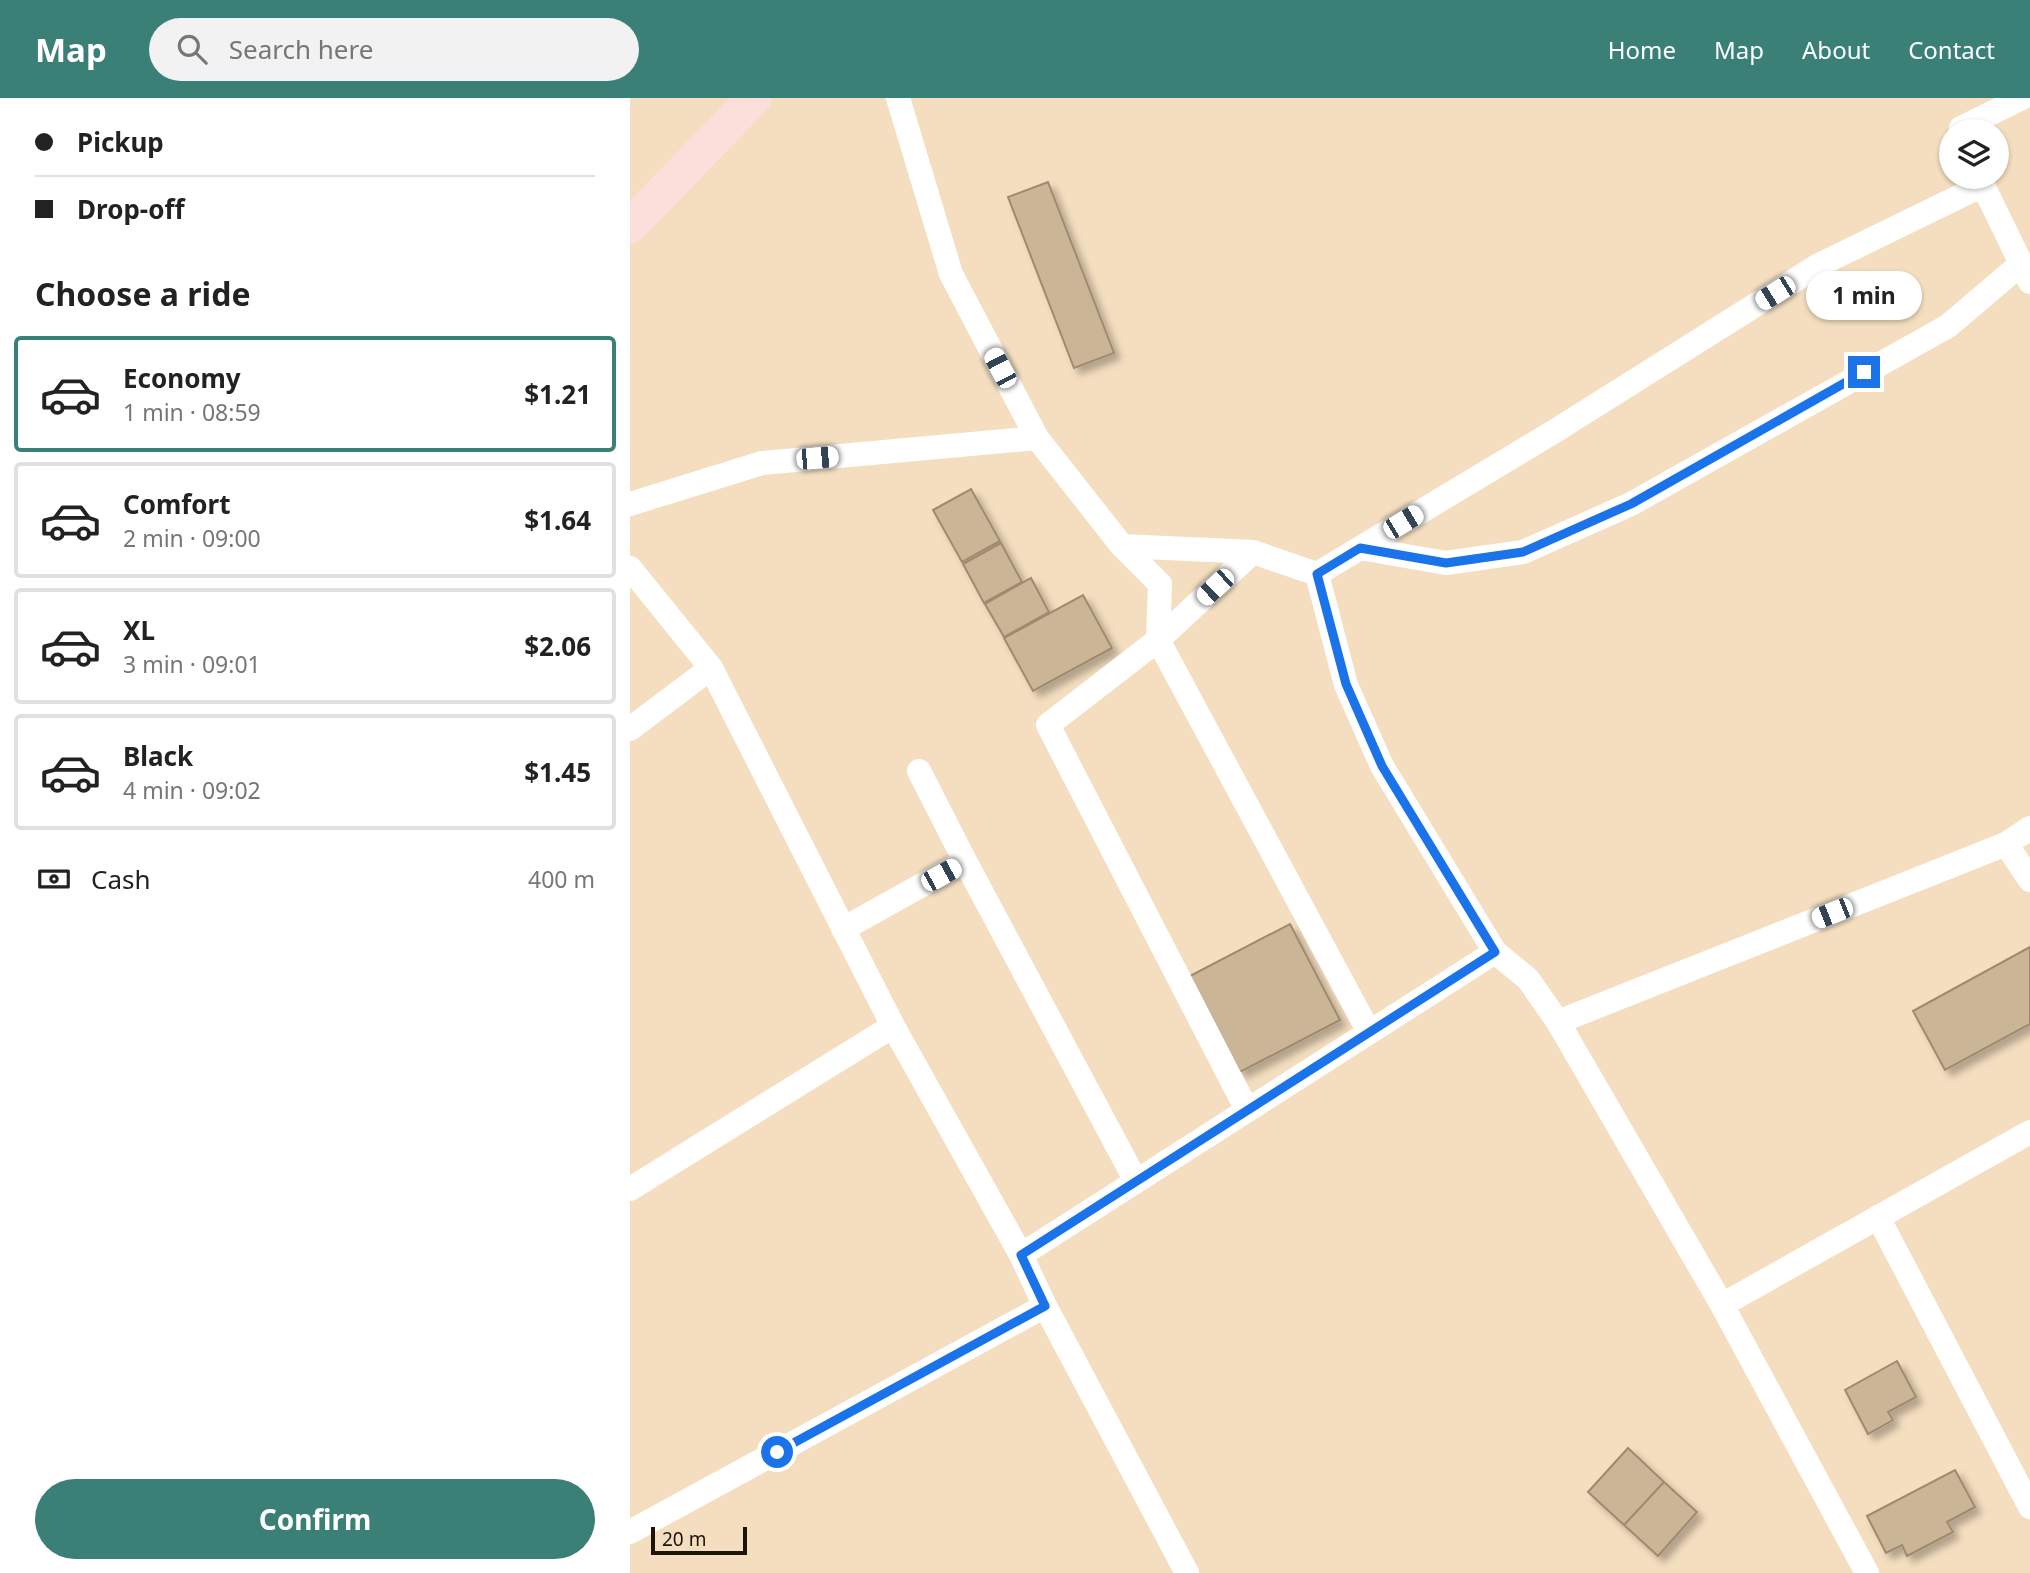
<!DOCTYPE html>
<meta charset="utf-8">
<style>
body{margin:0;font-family:"Noto Sans",sans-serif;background:#f2f2f2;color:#222;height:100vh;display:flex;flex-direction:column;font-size:26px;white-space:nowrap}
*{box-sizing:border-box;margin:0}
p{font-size:23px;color:#767676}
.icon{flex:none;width:38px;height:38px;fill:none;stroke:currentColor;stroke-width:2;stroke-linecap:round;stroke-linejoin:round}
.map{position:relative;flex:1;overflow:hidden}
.side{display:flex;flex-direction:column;background:#fff;width:630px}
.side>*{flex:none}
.guide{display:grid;align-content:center;height:154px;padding:0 35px;background:#fff}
.controls{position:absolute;left:1309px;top:21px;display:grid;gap:14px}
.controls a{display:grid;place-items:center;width:70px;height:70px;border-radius:50%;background:#fff;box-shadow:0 2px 5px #0004;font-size:35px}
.scale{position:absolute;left:21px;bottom:18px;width:96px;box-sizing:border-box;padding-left:7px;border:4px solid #1b1409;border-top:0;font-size:19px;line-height:24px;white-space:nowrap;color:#1b1409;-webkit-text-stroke:5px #f4debf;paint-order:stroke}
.end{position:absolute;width:32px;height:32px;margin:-16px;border:9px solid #1a73e8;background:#fff;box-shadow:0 0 0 4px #fff}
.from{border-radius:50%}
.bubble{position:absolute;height:49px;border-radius:24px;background:#fff;box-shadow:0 2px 5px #0004;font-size:23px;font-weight:700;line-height:49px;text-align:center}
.car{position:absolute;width:21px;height:42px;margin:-21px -10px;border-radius:9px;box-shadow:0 0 5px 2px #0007;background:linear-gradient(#fff 24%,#345 0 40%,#fff 0 76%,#345 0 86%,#fff 0)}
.guide b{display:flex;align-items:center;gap:24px;height:66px;font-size:26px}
.guide b+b{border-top:2px solid #e0e0e0}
.guide i{width:18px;height:18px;background:#222}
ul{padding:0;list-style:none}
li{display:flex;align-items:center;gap:21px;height:116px;margin:0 14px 10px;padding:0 21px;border:4px solid #e0e0e0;border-radius:7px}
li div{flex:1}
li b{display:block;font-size:26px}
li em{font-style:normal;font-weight:700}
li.current{border-color:#3a8077}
li>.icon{width:63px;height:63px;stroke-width:1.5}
h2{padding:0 35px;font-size:32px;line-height:84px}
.pay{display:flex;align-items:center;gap:18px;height:77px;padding:0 35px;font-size:26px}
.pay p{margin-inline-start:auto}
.cta{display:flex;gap:14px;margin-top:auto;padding:14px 35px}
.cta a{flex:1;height:80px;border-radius:42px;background:#3a8077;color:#fff;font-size:28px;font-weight:700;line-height:80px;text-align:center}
header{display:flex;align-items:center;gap:42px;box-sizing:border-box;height:98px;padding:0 35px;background:#3a8077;color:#fff}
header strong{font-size:33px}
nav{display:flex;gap:38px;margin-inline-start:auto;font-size:24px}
.search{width:490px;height:63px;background:#f2f2f2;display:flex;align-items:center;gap:18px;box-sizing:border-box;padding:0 24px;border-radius:38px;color:#767676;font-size:26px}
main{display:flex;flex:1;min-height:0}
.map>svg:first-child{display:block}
.building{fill:#cab597;stroke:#9f8a6d;stroke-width:2;filter:url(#shadow)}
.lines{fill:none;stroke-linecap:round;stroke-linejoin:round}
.street{stroke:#fff;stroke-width:24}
.secondary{stroke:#fcdedb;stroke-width:35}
.route{stroke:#1a73e8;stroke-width:9}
</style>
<header>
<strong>Map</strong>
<div class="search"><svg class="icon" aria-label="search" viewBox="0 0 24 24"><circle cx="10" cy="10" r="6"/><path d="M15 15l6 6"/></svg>Search here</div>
<nav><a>Home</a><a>Map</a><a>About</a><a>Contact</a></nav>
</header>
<main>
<section class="side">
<div class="guide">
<b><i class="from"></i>Pickup</b>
<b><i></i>Drop-off</b>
</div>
<h2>Choose a ride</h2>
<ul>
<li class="current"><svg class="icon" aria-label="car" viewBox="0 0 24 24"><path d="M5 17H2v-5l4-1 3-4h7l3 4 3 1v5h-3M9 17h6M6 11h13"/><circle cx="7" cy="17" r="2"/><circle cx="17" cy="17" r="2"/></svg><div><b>Economy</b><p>1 min · 08:59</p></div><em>$1.21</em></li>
<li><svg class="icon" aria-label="car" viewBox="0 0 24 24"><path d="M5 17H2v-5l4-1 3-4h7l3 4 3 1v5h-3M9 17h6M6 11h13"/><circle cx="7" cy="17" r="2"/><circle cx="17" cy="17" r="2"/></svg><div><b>Comfort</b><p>2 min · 09:00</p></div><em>$1.64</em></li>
<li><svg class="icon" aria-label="car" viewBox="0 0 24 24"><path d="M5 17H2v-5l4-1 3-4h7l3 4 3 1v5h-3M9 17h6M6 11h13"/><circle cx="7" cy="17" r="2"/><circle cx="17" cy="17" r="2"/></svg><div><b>XL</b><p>3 min · 09:01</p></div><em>$2.06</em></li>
<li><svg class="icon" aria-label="car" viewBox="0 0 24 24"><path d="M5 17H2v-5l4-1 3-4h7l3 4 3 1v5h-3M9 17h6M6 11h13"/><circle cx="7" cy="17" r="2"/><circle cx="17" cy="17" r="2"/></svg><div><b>Black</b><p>4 min · 09:02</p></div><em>$1.45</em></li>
</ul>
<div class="pay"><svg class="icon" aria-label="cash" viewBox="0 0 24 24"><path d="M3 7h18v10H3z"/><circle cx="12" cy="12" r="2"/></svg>Cash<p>400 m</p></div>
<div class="cta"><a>Confirm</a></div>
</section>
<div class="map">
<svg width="1400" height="1475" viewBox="0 0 1400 1475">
<defs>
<filter id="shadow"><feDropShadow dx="6" dy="6" stdDeviation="3.5" flood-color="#0004"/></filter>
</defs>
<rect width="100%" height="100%" fill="#f4debf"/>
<path class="building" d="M 418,84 L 484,255 L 444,270 L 378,99 Z
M 341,391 L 370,443 L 332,464 L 303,412 Z
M 371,445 L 392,484 L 354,505 L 333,466 Z
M 401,480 L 419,514 L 374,539 L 355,506 Z
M 453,497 L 482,550 L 403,593 L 374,540 Z
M 660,826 L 710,922 L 610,974 L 560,878 Z
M 1400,849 L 1400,926 L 1315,972 L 1283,913 Z
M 1267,1263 L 1286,1299 L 1258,1314 L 1263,1322 L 1238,1336 L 1215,1292 Z
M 998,1350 L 1034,1384 L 994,1427 L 958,1394 Z
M 1325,1372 L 1345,1409 L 1317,1424 L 1323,1434 L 1277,1458 L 1272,1447 L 1256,1455 L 1237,1418 Z
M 1034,1384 L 1067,1414 L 1028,1458 L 994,1427 Z"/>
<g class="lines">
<path class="street" d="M 268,0 L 321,176 L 407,340
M 1332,33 L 1331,30 L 1392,0
M 1349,79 L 1400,184
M 0,406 L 132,365 L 407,340 L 492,448 L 623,454 L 687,476 L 716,587 L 752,668 L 865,854 L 898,881 L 928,924 L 1092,1207 L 1237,1475
M 492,448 L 530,486 L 528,542 L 418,627 L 617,1012
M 730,450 L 816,465 L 893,454 L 1001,406 L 1318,228 L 1391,166
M 623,454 L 528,542 L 739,934
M 0,470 L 81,570 L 263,928 L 391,1157 L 415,1208 L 557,1475
M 687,476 L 925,333 L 1189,167 L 1353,87
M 0,631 L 81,570
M 289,673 L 335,763
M 1376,746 L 1400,782
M 213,831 L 335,763 L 506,1083
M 928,924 L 1376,746 L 1400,730
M 0,1091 L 263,928
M 1248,1119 L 1400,1409
M 391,1157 L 865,854
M 1092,1207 L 1400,1034
M 0,1434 L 415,1208"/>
<path class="secondary" d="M 0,128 L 124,0"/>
</g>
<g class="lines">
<path class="route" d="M 147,1354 L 415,1208 L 391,1157 L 865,854 L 752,668 L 716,586 L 687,476 L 730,450 L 816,465 L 893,454 L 1001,406 L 1234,274"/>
</g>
</svg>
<div class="controls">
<a><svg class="icon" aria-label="layers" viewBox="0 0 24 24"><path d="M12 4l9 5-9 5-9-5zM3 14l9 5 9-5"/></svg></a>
</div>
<div class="scale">20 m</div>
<i class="end from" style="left:147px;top:1354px"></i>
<i class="end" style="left:1234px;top:274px"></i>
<div class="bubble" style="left:1176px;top:173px;width:116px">1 min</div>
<i class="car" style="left:1145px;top:195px;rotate:238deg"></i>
<i class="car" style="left:370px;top:270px;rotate:332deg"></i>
<i class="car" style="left:187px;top:360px;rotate:85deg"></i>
<i class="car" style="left:773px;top:424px;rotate:59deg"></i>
<i class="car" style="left:585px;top:489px;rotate:227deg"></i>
<i class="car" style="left:311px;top:777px;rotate:61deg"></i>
<i class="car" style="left:1202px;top:815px;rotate:248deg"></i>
</div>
</main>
